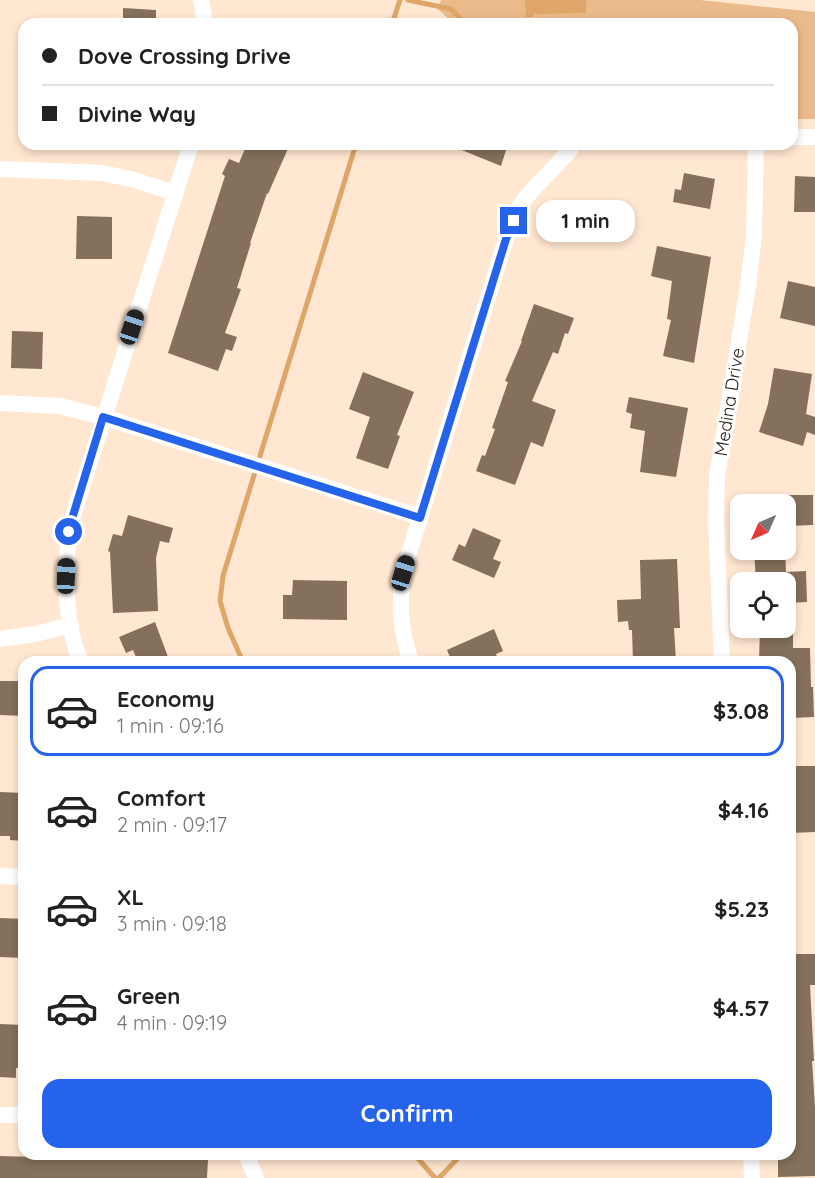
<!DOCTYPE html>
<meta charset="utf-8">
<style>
body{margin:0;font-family:Quicksand,sans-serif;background:#f2f2f2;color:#222;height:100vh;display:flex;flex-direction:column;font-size:22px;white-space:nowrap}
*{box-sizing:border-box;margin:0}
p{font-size:20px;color:#767676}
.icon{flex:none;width:33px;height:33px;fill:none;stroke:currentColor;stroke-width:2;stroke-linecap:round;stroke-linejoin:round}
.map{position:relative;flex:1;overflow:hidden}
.panel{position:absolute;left:18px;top:656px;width:778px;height:504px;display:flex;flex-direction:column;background:#fff;border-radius:18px;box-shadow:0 3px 9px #0003}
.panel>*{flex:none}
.hud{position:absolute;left:18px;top:18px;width:780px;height:132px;border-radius:18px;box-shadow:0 3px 9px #0003;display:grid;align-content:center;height:132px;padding:0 24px;background:#fff}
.needle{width:39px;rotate:225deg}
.buttons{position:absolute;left:730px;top:494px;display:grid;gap:12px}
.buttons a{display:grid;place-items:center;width:66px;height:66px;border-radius:12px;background:#fff;box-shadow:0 3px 9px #0003;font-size:30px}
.end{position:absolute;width:27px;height:27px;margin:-14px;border:8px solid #2563eb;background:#fff;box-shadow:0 0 0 3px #fff}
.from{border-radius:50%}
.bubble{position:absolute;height:42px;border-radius:18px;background:#fff;box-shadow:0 3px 9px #0003;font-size:20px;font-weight:800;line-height:42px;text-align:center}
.car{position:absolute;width:18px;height:36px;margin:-18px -9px;border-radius:8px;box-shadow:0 0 4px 2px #0007;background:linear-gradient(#222 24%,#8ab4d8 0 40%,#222 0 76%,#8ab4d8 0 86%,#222 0)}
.hud b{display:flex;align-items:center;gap:21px;height:57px;font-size:22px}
.hud b+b{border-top:2px solid #e0e0e0}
.hud i{width:15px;height:15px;background:#222}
ul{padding:10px 0 0;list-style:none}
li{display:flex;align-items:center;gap:18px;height:90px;margin:0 12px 9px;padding:0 12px;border:3px solid transparent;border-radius:18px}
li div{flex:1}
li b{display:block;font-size:22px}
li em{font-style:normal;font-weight:800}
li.selected{border-color:#2563eb}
li>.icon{width:54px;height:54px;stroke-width:1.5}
.cta{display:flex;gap:12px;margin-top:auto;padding:12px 24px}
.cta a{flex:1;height:69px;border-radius:18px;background:#2563eb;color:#fff;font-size:24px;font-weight:800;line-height:69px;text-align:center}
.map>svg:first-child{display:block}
.green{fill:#eaba8a}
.water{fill:#dfa569}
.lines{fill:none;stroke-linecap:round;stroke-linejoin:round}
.stream{stroke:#dfa569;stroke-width:5}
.building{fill:#84705b}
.minor{stroke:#fff;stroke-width:16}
.route{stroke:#2563eb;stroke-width:8}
.labels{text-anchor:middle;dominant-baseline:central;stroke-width:6;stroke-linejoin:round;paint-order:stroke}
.street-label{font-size:18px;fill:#241c14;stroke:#fff}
</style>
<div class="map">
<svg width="815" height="1178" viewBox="0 0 815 1178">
<rect width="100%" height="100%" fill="#ffe7d1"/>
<path class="green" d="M 441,0 L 700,0 L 815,12 L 815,119 L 792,119 L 792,24 L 454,24 L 438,9 Z"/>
<path class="water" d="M 525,0 L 586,0 L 586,13 L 533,14 L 533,17 L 526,17 Z"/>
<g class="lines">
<path class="stream" d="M 408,0 L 451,9 L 466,24
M 392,24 L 400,0
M 243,662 L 228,628 L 220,601 L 223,576 L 356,144
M 414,1154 L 435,1178
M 439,1178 L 461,1155 L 496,1154"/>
</g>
<path class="building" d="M 123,8 L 156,10 L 156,24 L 123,24 Z
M 247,144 L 290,144 L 268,194 L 267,193 L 250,243 L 251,243 L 237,288 L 241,289 L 225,333 L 237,337 L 232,351 L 226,349 L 218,371 L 168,353 L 225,176 L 222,174 L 229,159 L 239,163 Z
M 447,144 L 501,144 L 500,148 L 506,150 L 501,166 Z
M 684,173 L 715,179 L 710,209 L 673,202 L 675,189 L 681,190 Z
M 795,176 L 815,177 L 815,212 L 794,212 Z
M 77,216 L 112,217 L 112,259 L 76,259 Z
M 657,246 L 711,257 L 694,363 L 663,356 L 671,320 L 667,319 L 672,281 L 651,276 Z
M 788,281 L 815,287 L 815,326 L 780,318 Z
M 534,304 L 574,318 L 568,334 L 565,333 L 558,354 L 553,352 L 532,401 L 556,410 L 543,447 L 531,442 L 515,485 L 476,471 L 482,455 L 485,456 L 495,429 L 492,428 L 508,382 L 505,381 L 522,341 L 521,341 Z
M 12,331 L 43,332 L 42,369 L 11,368 Z
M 774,368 L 812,374 L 806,414 L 815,417 L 815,435 L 807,432 L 803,446 L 759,432 L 768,404 Z
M 363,372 L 414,392 L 397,435 L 400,436 L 388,469 L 356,458 L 370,417 L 349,409 Z
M 629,397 L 688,408 L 676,477 L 640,472 L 645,431 L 630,428 L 632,414 L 626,412 Z
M 786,495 L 813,495 L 813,525 L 786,526 Z
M 128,515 L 173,528 L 169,543 L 160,541 L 156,558 L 158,611 L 113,613 L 110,552 L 108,551 L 113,534 L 122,536 Z
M 473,528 L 501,540 L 493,559 L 501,562 L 494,578 L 452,560 L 459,544 L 465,547 Z
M 754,549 L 785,549 L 786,572 L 806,571 L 807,602 L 786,603 L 786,582 L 756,582 Z
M 677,559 L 680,628 L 674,628 L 676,662 L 633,662 L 632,630 L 629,630 L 628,621 L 618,622 L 617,600 L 641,599 L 640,560 Z
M 293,580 L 347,581 L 347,620 L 283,619 L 283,595 L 292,595 Z
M 155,622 L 168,657 L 156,662 L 138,662 L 133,650 L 126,653 L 119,637 Z
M 760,627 L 793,627 L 793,648 L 810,648 L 811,687 L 813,687 L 814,717 L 790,718 L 790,662 L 759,662 Z
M 494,629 L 503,651 L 496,654 L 499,662 L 452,662 L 447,650 Z
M 0,681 L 24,681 L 24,716 L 0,715 Z
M 790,766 L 815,766 L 815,832 L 790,833 Z
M 0,792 L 24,793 L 24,841 L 10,840 L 10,836 L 0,836 Z
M 0,918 L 24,919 L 24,958 L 0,957 Z
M 790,954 L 815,954 L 815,985 L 810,985 L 814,1061 L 812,1061 L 815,1107 L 815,1176 L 778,1177 L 778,1154 L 790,1154 Z
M 0,1024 L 24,1025 L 24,1069 L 16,1068 L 16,1078 L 0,1077 Z
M 35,1154 L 77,1160 L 77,1154 L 208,1159 L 207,1178 L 0,1178 L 0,1156 L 34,1157 Z"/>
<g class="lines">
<path class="minor" d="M 201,0 L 205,24
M 792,137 L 815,137
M 0,169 L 102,173 L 131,179 L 175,193
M 0,403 L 60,406 L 103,417 L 420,517
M 0,639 L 35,634 L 71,625
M 81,662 C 63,621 64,562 72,519 L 191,144
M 411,662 C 400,629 399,607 403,573 L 506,239 C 511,226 516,211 524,200 C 539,180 560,165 574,144
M 722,662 L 716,519 L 717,476 L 748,286 L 754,236 L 756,144
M 0,876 L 24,877
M 0,1115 L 24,1115
M 246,1154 L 256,1178
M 751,1154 L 752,1178"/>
</g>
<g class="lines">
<path class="route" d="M 69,532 L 72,519 L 103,417 L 420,518 L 506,239 L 514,221"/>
</g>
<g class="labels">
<g class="street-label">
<text transform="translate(729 402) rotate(-81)">Medina Drive</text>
</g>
</g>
</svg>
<div class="buttons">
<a><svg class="needle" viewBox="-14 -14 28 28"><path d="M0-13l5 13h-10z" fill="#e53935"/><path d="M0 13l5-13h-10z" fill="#767676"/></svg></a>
<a><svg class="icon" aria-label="locate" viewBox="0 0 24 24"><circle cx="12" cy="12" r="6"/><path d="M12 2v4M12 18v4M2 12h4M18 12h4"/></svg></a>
</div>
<i class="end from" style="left:69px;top:532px"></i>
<i class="end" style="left:514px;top:221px"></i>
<div class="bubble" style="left:536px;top:200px;width:99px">1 min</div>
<i class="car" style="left:132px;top:327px;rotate:18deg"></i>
<i class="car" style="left:403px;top:573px;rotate:17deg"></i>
<i class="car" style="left:66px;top:576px;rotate:2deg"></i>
<div class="hud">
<b><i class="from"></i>Dove Crossing Drive</b>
<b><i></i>Divine Way</b>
</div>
<section class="panel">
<ul>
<li class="selected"><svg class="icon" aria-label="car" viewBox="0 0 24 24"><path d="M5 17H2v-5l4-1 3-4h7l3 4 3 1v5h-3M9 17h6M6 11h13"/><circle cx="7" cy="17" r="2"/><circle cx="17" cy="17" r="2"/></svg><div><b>Economy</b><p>1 min · 09:16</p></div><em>$3.08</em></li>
<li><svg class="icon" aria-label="car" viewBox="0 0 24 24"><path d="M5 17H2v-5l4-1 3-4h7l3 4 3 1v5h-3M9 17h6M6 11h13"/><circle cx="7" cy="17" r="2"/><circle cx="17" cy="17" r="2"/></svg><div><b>Comfort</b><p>2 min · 09:17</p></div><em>$4.16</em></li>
<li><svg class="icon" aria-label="car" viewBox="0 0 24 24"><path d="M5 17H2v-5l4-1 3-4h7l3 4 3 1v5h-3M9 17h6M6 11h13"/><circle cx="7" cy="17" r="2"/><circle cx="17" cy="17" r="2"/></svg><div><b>XL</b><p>3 min · 09:18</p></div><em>$5.23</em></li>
<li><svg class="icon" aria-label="car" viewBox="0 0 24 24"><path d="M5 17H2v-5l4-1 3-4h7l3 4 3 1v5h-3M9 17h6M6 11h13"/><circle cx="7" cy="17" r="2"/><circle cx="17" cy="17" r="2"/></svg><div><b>Green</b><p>4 min · 09:19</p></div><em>$4.57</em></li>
</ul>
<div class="cta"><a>Confirm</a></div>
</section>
</div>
